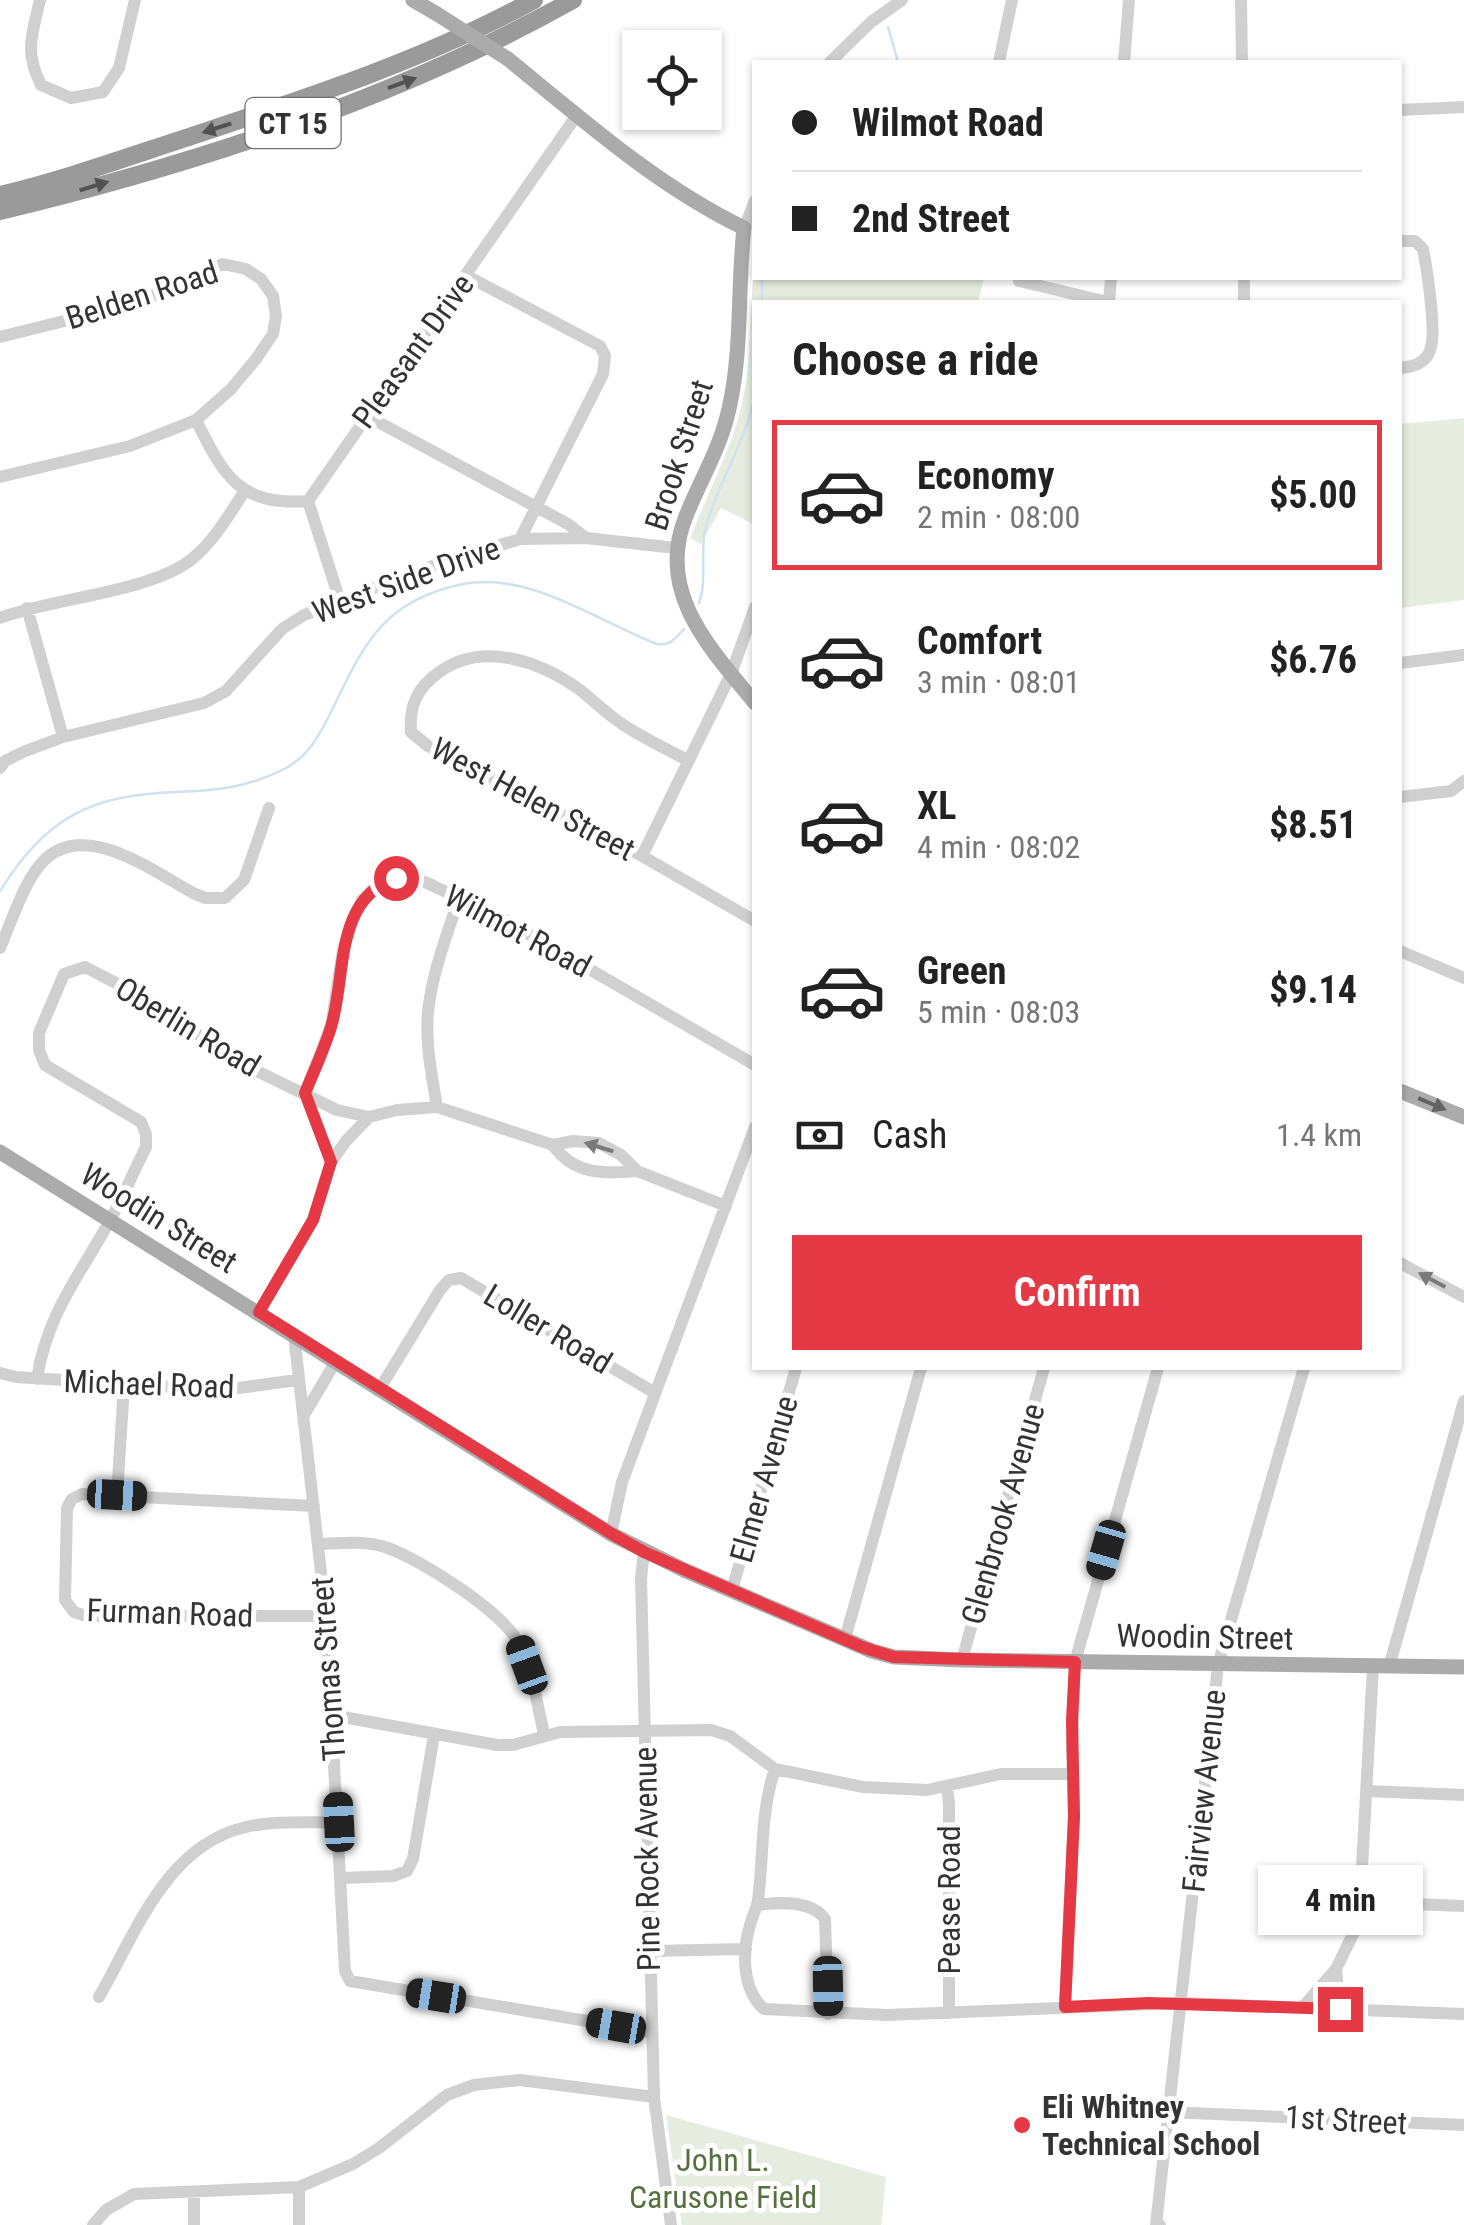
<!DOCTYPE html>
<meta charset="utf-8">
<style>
body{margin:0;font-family:"Roboto Condensed",sans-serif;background:#f6f6f6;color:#222;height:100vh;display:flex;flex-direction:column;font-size:38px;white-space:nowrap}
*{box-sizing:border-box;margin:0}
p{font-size:32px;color:#767676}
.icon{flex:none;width:55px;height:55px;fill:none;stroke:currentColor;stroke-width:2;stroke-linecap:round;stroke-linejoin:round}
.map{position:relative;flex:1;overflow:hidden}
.side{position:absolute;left:752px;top:300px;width:650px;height:1070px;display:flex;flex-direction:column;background:#fff;border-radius:0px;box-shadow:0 2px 8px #0004}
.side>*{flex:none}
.guide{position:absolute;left:752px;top:60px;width:650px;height:220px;border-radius:0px;box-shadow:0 2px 8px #0004;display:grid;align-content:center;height:220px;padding:0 40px;background:#fff}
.fabs{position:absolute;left:622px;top:30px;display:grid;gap:20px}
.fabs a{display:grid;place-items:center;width:100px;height:100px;border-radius:0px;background:#fff;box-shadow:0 2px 8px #0004;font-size:50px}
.end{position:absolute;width:45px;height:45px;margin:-22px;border:12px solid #e63946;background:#fff;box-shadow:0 0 0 5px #fff}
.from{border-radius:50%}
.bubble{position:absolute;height:70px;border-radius:0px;background:#fff;box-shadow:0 2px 8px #0004;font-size:32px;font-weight:700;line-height:70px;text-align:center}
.car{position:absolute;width:30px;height:60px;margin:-30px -15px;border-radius:12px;box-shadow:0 0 8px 2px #0007;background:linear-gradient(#222 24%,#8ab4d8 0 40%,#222 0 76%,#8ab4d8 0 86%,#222 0)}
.guide b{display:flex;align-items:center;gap:35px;height:95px;font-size:38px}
.guide b+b{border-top:2px solid #e0e0e0}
.guide i{width:25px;height:25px;background:#222}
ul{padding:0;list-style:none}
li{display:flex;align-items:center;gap:30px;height:150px;margin:0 20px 15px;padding:0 20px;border:5px solid transparent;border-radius:0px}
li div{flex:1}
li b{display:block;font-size:38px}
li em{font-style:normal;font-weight:700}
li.selected{border-color:#e63946}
li>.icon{width:90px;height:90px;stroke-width:1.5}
h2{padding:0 40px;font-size:45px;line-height:120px}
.pay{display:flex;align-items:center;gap:25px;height:110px;padding:0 40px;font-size:38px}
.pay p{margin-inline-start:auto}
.primary-button{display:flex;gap:20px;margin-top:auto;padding:20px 40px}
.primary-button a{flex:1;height:115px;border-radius:0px;background:#e63946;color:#fff;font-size:40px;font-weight:700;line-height:115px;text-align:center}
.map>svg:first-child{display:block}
.green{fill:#e6ecdf}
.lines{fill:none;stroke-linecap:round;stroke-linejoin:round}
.stream{stroke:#cfe2ee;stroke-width:2.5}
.minor{stroke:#d0d0d0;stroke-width:12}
.major{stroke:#ababab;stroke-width:15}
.highway{stroke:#9a9a9a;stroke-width:18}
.major-bridge{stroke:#ababab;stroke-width:15}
.oneway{fill:#525252}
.oneway2{fill:#636363}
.oneway3{fill:#7a7a7a}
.route{stroke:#e63946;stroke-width:12}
.poi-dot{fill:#e63946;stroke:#fff;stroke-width:4}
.labels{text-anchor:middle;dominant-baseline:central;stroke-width:10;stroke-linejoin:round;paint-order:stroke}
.shield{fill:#fff;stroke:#707070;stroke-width:2.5}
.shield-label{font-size:30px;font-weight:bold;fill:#333}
.street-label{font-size:32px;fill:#333;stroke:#fff}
.poi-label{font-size:32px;font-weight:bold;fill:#333;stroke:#fff;text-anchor:start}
.park-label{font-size:32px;fill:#56703f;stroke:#fff}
</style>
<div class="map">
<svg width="1464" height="2225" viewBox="0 0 1464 2225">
<rect width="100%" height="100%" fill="#fff"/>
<path class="green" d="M 755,245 L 755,278 L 984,278 L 978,302 L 755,302 L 755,525 L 721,508 L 701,544 L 690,538 L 732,439 L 741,408 L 747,378 Z
M 1464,418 L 1464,600 L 1400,608 L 1400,424 Z
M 666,2115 L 886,2177 L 881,2225 L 682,2225 Z"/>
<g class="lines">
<path class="stream" d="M 888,27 L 898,62
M 762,278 L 762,302
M 699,603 C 708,578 699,551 706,526 C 719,481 746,441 755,395
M 0,891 C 46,817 91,795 176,792 C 216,791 250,787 286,768 C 307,757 319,736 329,716 C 363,647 380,601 463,584 C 529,571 597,621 657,644 C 670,646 675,639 684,629"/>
<path class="minor" d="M 40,0 C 32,35 24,51 41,85 L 71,98 L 103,92 L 119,68 L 135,0
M 1241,0 L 1242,62
M 830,62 L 871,22 L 902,0
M 999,62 L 1012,0
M 1124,62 L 1129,0
M 1400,110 L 1464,107
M 744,228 L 755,201
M 1400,241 L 1415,241 L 1423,249 C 1427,269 1436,328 1431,347 C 1428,362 1414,367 1400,368
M 467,276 L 600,346 L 605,356 L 603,374 L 520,539
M 1019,281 L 1108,302
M 1109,302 L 1111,278
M 1244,302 L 1244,278
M 0,337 L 137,303 L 223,264 L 246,269 L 261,279 L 273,296 L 276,316 L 273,334 L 256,359 L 231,389 L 196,420 L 130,446 L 0,477
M 367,416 L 568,524 L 586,538
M 196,420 C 224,476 239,506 308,501
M 340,601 L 308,501 L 577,115
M 27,608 L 63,737
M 0,618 C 53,598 151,592 192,559 C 214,541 229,515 244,492
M 1400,663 L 1464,655
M 689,761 C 667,749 643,738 622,724 C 607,714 594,701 580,690 C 540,661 481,640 438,673 C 417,688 409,706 411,732 L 428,746 L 642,856 L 755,921
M 0,768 L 5,761 L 23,752 L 63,737 L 204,703 L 226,691 L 282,629 L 304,615 L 420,570 L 520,539 L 586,538 L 676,548
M 1400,797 L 1451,791 L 1464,781
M 642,856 L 731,674 L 755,607
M 0,948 C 11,923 20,893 36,870 C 76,812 150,870 195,894 L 206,898 L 225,898 L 244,880 L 269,808
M 1400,951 L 1464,978
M 437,1107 C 432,1076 425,1044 428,1012 C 432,973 447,935 459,898
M 553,1145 C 574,1175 604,1174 637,1171
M 331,1162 L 305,1093 L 331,1026 L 343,950 L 353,920 L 362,900 L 378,884 L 396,878 L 425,882 L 501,918 L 755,1065
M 1400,1263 L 1464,1297
M 259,1312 L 313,1220 L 331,1162 L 346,1141 L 369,1117
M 294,1335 L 326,1616 L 345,1971 L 350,1981 L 652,2032
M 0,1373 L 16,1377 L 224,1390 L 297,1380
M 37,1379 C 46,1317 78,1277 108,1224 C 122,1199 133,1173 146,1147 L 146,1134 L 141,1122 L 45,1065 L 39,1050 L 39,1033 L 64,974 L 85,967 L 168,1010 L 222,1054 L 337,1110 L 369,1117 L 397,1110 L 437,1107 L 553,1145 L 573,1141 L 599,1143 L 621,1155 L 637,1171 L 726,1206
M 379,1390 L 440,1290 L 449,1280 L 461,1278 L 655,1393
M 304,1415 L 336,1361
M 117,1495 L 124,1385
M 314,1506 L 82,1494 L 72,1499 L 67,1508 L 65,1600 L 74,1612 L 86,1616 L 326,1616
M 611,1534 L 622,1482 L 755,1127
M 318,1544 C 342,1543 365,1540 388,1548 C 421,1560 504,1612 519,1644 C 533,1671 537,1705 544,1734
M 644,1552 L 641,1578 L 654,2097 L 671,2225
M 732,1590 L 796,1368
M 845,1639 L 921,1368
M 962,1660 L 1044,1368
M 1389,1667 L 1464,1401
M 332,1715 L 497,1745 L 513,1745 L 560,1732 L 711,1730 L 730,1736 L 775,1769 L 863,1787 L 927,1790 L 1001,1774 L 1073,1774
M 775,1769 C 760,1813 764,1855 758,1900 C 757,1908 753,1914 751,1922 C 742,1949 741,1989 764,2009 L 887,2015 L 1181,2003 L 1464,2014
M 947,1787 L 949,1804 L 949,2013
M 1367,1791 L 1464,1795
M 343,1878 L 393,1876 L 407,1871 L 413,1859 L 434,1735
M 1362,1902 L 1464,1906
M 758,1905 C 780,1902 811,1900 825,1919 L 828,2014
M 649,1951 L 746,1949
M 1336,1969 L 1340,2009
M 99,1997 C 136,1933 166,1845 246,1827 C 275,1820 309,1823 339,1822
M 1065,2007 L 1074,1816 L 1072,1747 L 1075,1662 L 1158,1368
M 1303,2007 L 1336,1969 L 1359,1922 L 1373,1667
M 1168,2112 L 1464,2125
M 299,2187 L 299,2225
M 93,2225 L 106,2210 L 134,2194 L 299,2187 L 353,2164 L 379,2148 L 447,2095 L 474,2085 L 520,2080 L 654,2097
M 194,2225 L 194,2194
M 1160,2225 L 1156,2225 L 1218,1665 L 1304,1368"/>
<path class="major" d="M 413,0 L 437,14
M 508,59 C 583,120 657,186 744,228 C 737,291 743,356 727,417 C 718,452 699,483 686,516 C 655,592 710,648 755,703
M 1400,1091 L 1464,1117
M 0,1152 L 611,1534 L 684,1570 L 872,1651 L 894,1657 L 962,1660 L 1464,1667"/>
<path class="highway" d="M 0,195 C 67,179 133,155 198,134 C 313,96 428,58 534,0
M 0,211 C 197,164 396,99 573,0"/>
<path class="major-bridge" d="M 437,14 L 508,59"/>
</g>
<defs><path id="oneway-solid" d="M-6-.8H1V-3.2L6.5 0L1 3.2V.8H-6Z" transform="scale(2.5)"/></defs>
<g class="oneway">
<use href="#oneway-solid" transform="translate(402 83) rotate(-20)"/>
<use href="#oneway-solid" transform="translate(217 128) rotate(162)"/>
<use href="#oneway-solid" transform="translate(94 186) rotate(-17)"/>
</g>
<use class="oneway2" href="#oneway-solid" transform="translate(1432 1104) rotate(23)"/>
<g class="oneway3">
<use href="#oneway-solid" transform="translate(599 1147) rotate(-163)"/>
<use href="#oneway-solid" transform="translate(1432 1280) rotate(-152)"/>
</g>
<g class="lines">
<path class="route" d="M 396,878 C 333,900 347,975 331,1027 C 324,1050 314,1071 305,1093 L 331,1162 L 313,1220 L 259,1312 L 612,1534 L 644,1552 L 862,1647 L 894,1657 L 1075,1662 L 1072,1720 L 1074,1816 L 1065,2007 L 1148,2003 L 1340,2009"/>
</g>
<circle class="poi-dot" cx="1022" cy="2125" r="10"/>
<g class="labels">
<rect class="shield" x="245.5" y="98" width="95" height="50" rx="8"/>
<g class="shield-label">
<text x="293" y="123">CT 15</text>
</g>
<g class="street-label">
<text transform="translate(142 295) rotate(-18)">Belden Road</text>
<text transform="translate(413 351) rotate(-54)">Pleasant Drive</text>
<text transform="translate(679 455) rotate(-72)">Brook Street</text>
<text transform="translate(406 580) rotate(-20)">West Side Drive</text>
<text transform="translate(533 799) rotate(28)">West Helen Street</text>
<text transform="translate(518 931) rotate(28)">Wilmot Road</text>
<text transform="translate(188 1027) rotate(31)">Oberlin Road</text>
<text transform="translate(159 1218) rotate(32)">Woodin Street</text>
<text transform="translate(548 1329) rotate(31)">Loller Road</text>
<text transform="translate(149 1384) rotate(2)">Michael Road</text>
<text transform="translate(764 1479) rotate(-74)">Elmer Avenue</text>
<text transform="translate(1003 1514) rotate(-74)">Glenbrook Avenue</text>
<text transform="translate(170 1613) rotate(2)">Furman Road</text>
<text transform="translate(1205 1637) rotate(1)">Woodin Street</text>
<text transform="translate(328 1669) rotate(-94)">Thomas Street</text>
<text transform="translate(1204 1791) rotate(-84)">Fairview Avenue</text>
<text transform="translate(647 1859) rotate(-91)">Pine Rock Avenue</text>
<text transform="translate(949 1900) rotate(-90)">Pease Road</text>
<text transform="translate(1346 2120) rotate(3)">1st Street</text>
</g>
<g class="poi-label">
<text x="1042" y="2107">Eli Whitney<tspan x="1042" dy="37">Technical School</tspan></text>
</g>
<g class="park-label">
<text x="723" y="2160">John L.<tspan x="723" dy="37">Carusone Field</tspan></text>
</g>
</g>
</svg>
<div class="fabs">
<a><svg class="icon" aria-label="locate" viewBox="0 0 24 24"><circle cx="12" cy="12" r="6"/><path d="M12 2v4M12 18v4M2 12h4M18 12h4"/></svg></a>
</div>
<i class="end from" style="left:396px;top:878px"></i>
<i class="end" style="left:1340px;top:2009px"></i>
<div class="bubble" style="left:1258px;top:1865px;width:165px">4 min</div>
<i class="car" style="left:117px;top:1495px;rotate:93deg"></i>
<i class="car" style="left:1106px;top:1550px;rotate:196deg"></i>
<i class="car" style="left:527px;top:1665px;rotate:340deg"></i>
<i class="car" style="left:339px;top:1822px;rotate:357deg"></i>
<i class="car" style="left:828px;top:1986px;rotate:179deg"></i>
<i class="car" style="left:436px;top:1996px;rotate:279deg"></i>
<i class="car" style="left:616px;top:2026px;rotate:280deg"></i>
<div class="guide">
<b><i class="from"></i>Wilmot Road</b>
<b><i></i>2nd Street</b>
</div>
<section class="side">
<h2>Choose a ride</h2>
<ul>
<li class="selected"><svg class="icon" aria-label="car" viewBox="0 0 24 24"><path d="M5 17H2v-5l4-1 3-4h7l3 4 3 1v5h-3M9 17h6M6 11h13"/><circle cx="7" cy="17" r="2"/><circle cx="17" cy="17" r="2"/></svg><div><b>Economy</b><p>2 min · 08:00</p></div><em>$5.00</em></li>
<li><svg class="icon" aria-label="car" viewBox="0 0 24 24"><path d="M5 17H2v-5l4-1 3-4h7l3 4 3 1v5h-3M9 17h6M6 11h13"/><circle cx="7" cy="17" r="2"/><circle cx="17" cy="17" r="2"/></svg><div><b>Comfort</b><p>3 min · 08:01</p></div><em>$6.76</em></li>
<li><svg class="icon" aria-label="car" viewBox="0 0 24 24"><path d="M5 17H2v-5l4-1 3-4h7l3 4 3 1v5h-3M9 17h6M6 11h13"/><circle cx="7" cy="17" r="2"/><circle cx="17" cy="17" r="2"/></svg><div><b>XL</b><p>4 min · 08:02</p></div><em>$8.51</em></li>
<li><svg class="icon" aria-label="car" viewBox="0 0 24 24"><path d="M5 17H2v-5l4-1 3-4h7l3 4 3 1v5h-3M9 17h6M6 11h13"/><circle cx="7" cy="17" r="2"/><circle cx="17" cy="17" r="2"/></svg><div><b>Green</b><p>5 min · 08:03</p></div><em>$9.14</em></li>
</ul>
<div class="pay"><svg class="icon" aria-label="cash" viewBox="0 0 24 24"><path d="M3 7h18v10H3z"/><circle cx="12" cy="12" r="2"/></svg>Cash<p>1.4 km</p></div>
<div class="primary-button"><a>Confirm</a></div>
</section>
</div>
